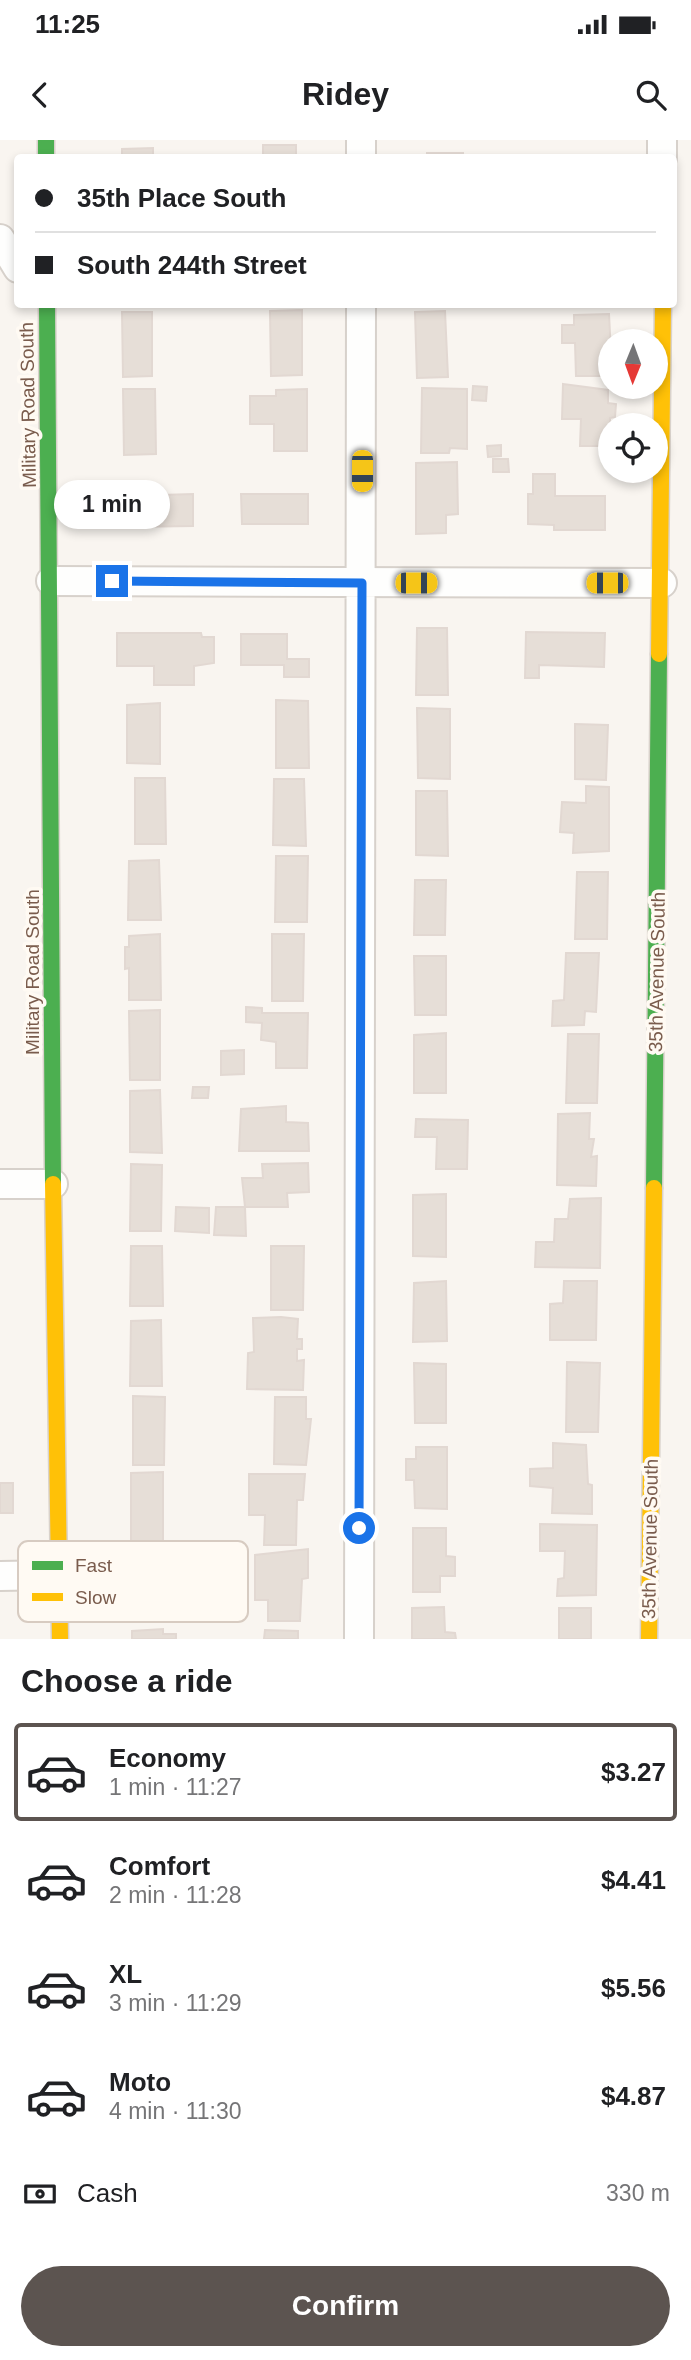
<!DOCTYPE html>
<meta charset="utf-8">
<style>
body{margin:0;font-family:Helvetica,sans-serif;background:#f6f6f6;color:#202124;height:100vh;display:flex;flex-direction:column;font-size:26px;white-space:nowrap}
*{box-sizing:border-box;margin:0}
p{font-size:23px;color:#757577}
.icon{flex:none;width:38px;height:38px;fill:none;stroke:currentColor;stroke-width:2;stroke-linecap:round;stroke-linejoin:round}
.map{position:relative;height:1499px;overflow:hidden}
.side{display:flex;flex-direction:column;background:#fff;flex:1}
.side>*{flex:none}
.hud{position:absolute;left:14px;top:14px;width:663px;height:154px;border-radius:7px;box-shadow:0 4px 10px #0003;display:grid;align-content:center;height:154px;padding:0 21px;background:#fff}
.needle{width:46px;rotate:181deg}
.buttons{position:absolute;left:598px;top:189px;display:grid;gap:14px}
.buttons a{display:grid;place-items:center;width:70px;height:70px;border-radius:50%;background:#fff;box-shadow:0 4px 10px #0003;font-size:35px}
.end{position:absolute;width:32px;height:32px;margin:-16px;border:9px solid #1a73e8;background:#fff;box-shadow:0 0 0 4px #fff}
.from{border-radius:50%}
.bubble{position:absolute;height:49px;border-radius:24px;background:#fff;box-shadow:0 4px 10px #0003;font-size:23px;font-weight:700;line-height:49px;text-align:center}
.car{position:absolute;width:21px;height:42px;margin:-21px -10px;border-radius:9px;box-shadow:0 0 5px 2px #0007;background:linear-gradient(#f5c518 24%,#345 0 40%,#f5c518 0 76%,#345 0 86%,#f5c518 0)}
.hud b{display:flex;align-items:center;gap:24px;height:66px;font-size:26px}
.hud b+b{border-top:2px solid #e0e0e0}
.hud i{width:18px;height:18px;background:#202124}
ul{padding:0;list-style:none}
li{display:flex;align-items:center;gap:21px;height:98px;margin:0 14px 10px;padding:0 7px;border:4px solid transparent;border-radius:7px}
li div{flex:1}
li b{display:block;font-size:26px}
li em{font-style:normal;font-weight:700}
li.current{border-color:#5c5450}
li>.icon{width:63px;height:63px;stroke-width:1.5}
h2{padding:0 21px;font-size:32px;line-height:84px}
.pay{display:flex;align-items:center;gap:18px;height:77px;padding:0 21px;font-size:26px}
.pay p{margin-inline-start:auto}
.action{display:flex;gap:14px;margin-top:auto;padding:14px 21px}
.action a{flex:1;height:80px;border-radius:42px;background:#5c5450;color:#fff;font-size:28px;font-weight:700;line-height:80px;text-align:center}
.status{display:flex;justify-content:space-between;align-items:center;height:49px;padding:0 35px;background:#fff;direction:ltr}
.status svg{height:19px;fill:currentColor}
header{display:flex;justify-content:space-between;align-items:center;height:91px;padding:0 21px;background:#fff;font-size:32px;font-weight:700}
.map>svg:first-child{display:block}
.building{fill:#e6ded7;stroke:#e2d8d2;stroke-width:2}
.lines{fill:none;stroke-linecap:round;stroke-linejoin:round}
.street-casing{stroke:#d7d1cb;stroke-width:32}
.fast-casing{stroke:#d9d2cb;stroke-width:19}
.slow-casing{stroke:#d9d2cb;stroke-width:19}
.street{stroke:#fefefd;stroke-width:28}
.fast{stroke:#4caf50;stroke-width:16}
.slow{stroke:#ffc107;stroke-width:16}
.route{stroke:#1a73e8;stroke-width:9}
.labels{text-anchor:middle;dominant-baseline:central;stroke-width:7;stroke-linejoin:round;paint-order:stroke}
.street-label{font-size:19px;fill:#7a5c4d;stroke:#fffaf3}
.key{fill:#fffaf3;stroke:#d7cbc1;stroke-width:2}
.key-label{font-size:19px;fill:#7a5c4d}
</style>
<div class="status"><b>11:25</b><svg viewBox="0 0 49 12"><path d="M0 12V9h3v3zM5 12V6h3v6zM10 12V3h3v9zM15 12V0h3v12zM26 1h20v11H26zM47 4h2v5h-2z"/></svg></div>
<header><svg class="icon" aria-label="back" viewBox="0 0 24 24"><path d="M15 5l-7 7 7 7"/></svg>Ridey<svg class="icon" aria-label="search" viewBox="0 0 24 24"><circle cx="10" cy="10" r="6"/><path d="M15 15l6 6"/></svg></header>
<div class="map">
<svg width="691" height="1499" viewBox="0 0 691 1499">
<rect width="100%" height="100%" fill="#f9f5f0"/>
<path class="building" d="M 263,5 L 296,5 L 296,18 L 263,18 Z
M 153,8 L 153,18 L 122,18 L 122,9 Z
M 427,13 L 463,13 L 463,18 L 427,18 Z
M 302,170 L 302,235 L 271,236 L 270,171 Z
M 445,171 L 448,237 L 417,238 L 415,172 Z
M 122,172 L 152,172 L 152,236 L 123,237 Z
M 609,174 L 611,213 L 607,213 L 607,236 L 576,236 L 575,203 L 562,203 L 562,185 L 574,185 L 574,175 Z
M 563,244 L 608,250 L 608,263 L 616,264 L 615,277 L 610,278 L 610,306 L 580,306 L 581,279 L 562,279 Z
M 473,246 L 487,247 L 486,261 L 472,260 Z
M 422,248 L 467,249 L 467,309 L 450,308 L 449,313 L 421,313 Z
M 123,249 L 155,249 L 156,314 L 124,315 Z
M 307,249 L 307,311 L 274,311 L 274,284 L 250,284 L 250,256 L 276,256 L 276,250 Z
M 501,305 L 501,316 L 488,317 L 487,306 Z
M 493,319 L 508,319 L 509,332 L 493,332 Z
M 457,322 L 458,374 L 446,375 L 446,393 L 416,394 L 416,323 Z
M 533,334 L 555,334 L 555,356 L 605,356 L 605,390 L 554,390 L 554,385 L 528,384 L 528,354 L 533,354 Z
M 193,354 L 193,386 L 126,387 L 126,356 Z
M 241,354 L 308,354 L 308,384 L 242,384 Z
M 417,488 L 447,488 L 448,555 L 416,555 Z
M 526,492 L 605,493 L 604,527 L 539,525 L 539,538 L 525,538 Z
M 117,493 L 201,493 L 202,497 L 214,497 L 214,523 L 194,526 L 194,545 L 154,545 L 154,526 L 117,526 Z
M 241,494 L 287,494 L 287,519 L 309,519 L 309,537 L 284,537 L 284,525 L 241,525 Z
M 276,560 L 308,561 L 309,628 L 276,628 Z
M 160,563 L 160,624 L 127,623 L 127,565 Z
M 417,568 L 450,569 L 450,639 L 418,638 Z
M 575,584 L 608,585 L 606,640 L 575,639 Z
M 135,638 L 165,638 L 166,704 L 135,704 Z
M 274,639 L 304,639 L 306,706 L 273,705 Z
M 586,646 L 609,647 L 609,711 L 573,713 L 574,693 L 560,692 L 562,662 L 586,663 Z
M 416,651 L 447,651 L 448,716 L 416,715 Z
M 276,716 L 308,716 L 307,782 L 275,782 Z
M 159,720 L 161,780 L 128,780 L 129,721 Z
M 577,732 L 608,732 L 607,799 L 575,799 Z
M 415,740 L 446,740 L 445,795 L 414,795 Z
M 160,794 L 161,860 L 129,860 L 129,828 L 125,829 L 125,807 L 129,807 L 129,796 Z
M 272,794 L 304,794 L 303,861 L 272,861 Z
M 566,813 L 599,813 L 596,872 L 585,871 L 584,885 L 552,886 L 553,861 L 564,860 Z
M 414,816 L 446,816 L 446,875 L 415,875 Z
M 246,867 L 262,868 L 262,873 L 308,873 L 307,928 L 276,928 L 276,902 L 261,900 L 262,883 L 246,882 Z
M 160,870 L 160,940 L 130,940 L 129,871 Z
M 446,893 L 446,953 L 414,953 L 414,895 Z
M 568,894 L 599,894 L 597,963 L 566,963 Z
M 244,910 L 244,934 L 221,935 L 221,911 Z
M 193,947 L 209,947 L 208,958 L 192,958 Z
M 160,950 L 162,1013 L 130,1012 L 130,951 Z
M 286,966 L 286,982 L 308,983 L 309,1011 L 239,1011 L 241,969 Z
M 590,973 L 589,999 L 594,999 L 591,1017 L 597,1016 L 596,1046 L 557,1045 L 558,974 Z
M 416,979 L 468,980 L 467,1029 L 436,1029 L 437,997 L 415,997 Z
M 308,1023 L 309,1052 L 287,1053 L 288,1067 L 245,1067 L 242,1038 L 263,1038 L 262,1024 Z
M 131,1024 L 162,1025 L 161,1091 L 130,1091 Z
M 446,1054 L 446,1117 L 413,1116 L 413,1055 Z
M 601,1058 L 600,1128 L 535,1127 L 536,1102 L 554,1102 L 555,1079 L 568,1079 L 570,1059 Z
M 176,1067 L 209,1068 L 209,1093 L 175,1091 Z
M 216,1067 L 245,1067 L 246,1096 L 214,1095 Z
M 131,1106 L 162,1106 L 163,1166 L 130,1166 Z
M 271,1106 L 304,1106 L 303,1170 L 271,1170 Z
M 446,1141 L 447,1201 L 413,1202 L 414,1143 Z
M 564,1141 L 597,1141 L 596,1200 L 550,1200 L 550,1164 L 563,1163 Z
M 281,1177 L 298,1179 L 297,1199 L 302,1199 L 302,1209 L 297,1209 L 297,1221 L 304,1220 L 303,1250 L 247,1249 L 248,1213 L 254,1212 L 253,1178 Z
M 161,1180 L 162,1246 L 130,1246 L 131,1181 Z
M 567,1222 L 600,1223 L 598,1292 L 566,1292 Z
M 414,1223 L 446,1224 L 446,1283 L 415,1283 Z
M 133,1256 L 165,1257 L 164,1325 L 133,1325 Z
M 275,1257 L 306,1257 L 306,1279 L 311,1279 L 306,1325 L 274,1324 Z
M 553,1303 L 586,1305 L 588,1344 L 592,1345 L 592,1374 L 552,1373 L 553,1348 L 530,1346 L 530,1329 L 553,1328 Z
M 416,1307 L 447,1307 L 447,1369 L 415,1368 L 414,1340 L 406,1340 L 406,1319 L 416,1319 Z
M 163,1332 L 163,1406 L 131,1406 L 131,1333 Z
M 249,1334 L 305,1334 L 303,1360 L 297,1360 L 296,1405 L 264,1405 L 265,1375 L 249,1375 Z
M 0,1343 L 13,1343 L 13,1373 L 0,1373 Z
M 540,1384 L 597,1385 L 596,1455 L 557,1456 L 558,1439 L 564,1438 L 565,1411 L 540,1411 Z
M 413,1388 L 446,1388 L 446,1416 L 455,1417 L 455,1436 L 440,1436 L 440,1452 L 413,1452 Z
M 308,1409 L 308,1438 L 302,1439 L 300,1481 L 268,1481 L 268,1460 L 255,1460 L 255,1415 Z
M 444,1467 L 445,1492 L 455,1493 L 456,1499 L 412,1499 L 412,1468 Z
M 559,1468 L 591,1468 L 591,1499 L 559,1499 Z
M 163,1489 L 163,1494 L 176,1494 L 176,1499 L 132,1499 L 132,1491 Z
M 265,1490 L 298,1491 L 298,1499 L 264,1499 Z"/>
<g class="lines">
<defs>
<path id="street" d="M 361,0 L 361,18
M 662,0 L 662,18
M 0,99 L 18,128
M 51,441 L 662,443
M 0,1044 L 53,1044
M 0,1436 L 59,1435
M 359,1499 L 361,164"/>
<path id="fast" d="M 46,0 L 46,18
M 47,164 L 53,1044
M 654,1048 L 659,514"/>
<path id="slow" d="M 659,514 L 663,164
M 53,1044 L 60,1499
M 649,1499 L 654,1048"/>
</defs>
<use href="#street" class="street-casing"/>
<use href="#fast" class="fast-casing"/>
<use href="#slow" class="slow-casing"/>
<use href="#street" class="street"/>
<use href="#fast" class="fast"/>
<use href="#slow" class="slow"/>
</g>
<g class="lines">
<path class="route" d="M 112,441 L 362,443 L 359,1388"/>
</g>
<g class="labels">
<g class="street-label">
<text transform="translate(28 265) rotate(-91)">Military Road South</text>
<text transform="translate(32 832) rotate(-90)">Military Road South</text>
<text transform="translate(657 832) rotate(-89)">35th Avenue South</text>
<text transform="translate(650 1399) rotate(-89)">35th Avenue South</text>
</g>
</g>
<rect x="18" y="1401" width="230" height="81" rx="10" class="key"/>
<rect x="32" y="1421" width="31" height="9" fill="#4caf50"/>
<rect x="32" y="1453" width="31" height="8" fill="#ffc107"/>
<g class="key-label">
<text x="75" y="1432">Fast</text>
<text x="75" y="1464">Slow</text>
</g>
</svg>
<div class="buttons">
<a><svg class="needle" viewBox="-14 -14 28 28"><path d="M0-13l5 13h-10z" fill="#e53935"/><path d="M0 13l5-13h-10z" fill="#757577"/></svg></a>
<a><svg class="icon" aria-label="locate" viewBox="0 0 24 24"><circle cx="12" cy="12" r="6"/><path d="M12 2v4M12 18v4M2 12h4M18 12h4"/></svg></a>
</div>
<i class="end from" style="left:359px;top:1388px"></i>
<i class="end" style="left:112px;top:441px"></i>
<div class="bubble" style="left:54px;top:340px;width:116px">1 min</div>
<i class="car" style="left:362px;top:331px;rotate:180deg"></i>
<i class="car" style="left:416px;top:443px;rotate:90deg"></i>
<i class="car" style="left:607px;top:443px;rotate:270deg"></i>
<div class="hud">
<b><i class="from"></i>35th Place South</b>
<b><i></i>South 244th Street</b>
</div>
</div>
<section class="side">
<h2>Choose a ride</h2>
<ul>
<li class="current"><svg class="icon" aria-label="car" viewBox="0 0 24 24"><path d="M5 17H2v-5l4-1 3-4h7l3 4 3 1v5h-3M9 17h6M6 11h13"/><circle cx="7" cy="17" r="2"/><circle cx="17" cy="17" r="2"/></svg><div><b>Economy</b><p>1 min · 11:27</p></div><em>$3.27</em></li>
<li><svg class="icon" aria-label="car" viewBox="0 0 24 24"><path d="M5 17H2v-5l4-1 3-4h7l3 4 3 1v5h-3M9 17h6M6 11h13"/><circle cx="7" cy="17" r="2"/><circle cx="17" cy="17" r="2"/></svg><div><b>Comfort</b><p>2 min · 11:28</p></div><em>$4.41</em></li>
<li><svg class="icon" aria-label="car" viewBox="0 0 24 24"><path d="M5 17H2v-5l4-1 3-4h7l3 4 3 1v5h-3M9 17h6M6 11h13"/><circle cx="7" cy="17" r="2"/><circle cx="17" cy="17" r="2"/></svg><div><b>XL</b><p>3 min · 11:29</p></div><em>$5.56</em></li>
<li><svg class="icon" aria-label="car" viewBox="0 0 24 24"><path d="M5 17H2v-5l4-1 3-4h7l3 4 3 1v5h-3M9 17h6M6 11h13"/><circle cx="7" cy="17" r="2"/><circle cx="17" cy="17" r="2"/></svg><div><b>Moto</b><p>4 min · 11:30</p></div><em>$4.87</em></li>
</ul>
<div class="pay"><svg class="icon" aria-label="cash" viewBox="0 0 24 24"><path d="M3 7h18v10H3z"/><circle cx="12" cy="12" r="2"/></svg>Cash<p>330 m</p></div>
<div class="action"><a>Confirm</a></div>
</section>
